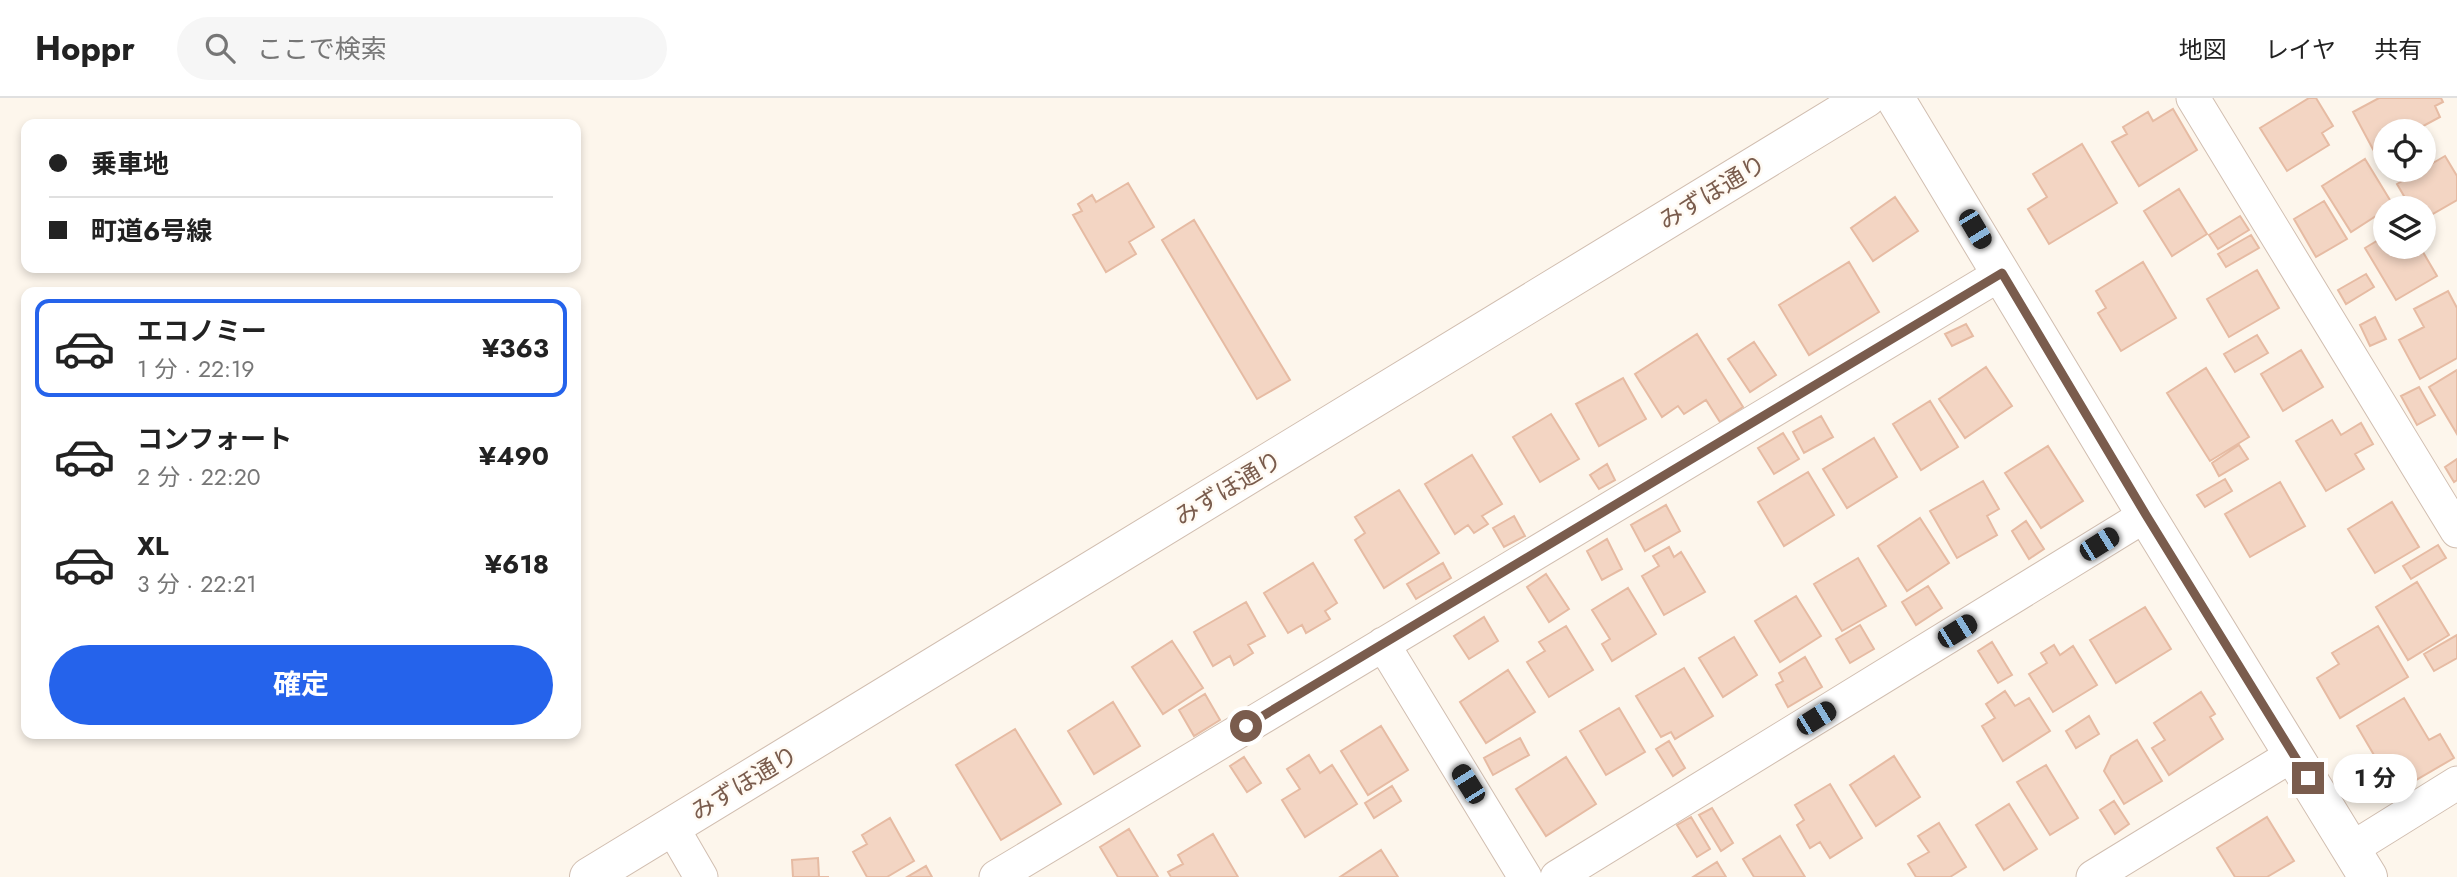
<!DOCTYPE html>
<html lang="ja">
<meta charset="utf-8">
<style>
body{margin:0;font-family:Jost,"Noto Sans JP",sans-serif;background:#f6f6f6;color:#222;height:100vh;display:flex;flex-direction:column;font-size:26px;white-space:nowrap}
*{box-sizing:border-box;margin:0}
p{font-size:23px;color:#767676}
.icon{flex:none;width:38px;height:38px;fill:none;stroke:currentColor;stroke-width:2;stroke-linecap:round;stroke-linejoin:round}
.map{position:relative;flex:1;overflow:hidden}
.sheet{position:absolute;left:21px;top:189px;width:560px;height:452px;display:flex;flex-direction:column;background:#fff;border-radius:14px;box-shadow:0 4px 10px #0003}
.sheet>*{flex:none}
.banner{position:absolute;left:21px;top:21px;width:560px;height:154px;border-radius:14px;box-shadow:0 4px 10px #0003;display:grid;align-content:center;height:154px;padding:0 28px;background:#fff}
.fabs{position:absolute;left:2373px;top:21px;display:grid;gap:14px}
.fabs a{display:grid;place-items:center;width:63px;height:63px;border-radius:50%;background:#fff;box-shadow:0 4px 10px #0003;font-size:35px}
.end{position:absolute;width:32px;height:32px;margin:-16px;border:9px solid #7a5c4d;background:#fff;box-shadow:0 0 0 4px #fff}
.from{border-radius:50%}
.bubble{position:absolute;height:49px;border-radius:24px;background:#fff;box-shadow:0 4px 10px #0003;font-size:23px;font-weight:700;line-height:49px;text-align:center}
.car{position:absolute;width:21px;height:42px;margin:-21px -10px;border-radius:9px;box-shadow:0 0 5px 2px #0007;background:linear-gradient(#222 24%,#8ab4d8 0 40%,#222 0 76%,#8ab4d8 0 86%,#222 0)}
.banner b{display:flex;align-items:center;gap:24px;height:66px;font-size:26px}
.banner b+b{border-top:2px solid #e0e0e0}
.banner i{width:18px;height:18px;background:#222}
ul{padding:12px 0 0;list-style:none}
li{display:flex;align-items:center;gap:21px;height:98px;margin:0 14px 10px;padding:0 14px;border:4px solid transparent;border-radius:14px}
li div{flex:1}
li b{display:block;font-size:26px}
li em{font-style:normal;font-weight:700}
li.current{border-color:#2563eb}
li>.icon{width:63px;height:63px;stroke-width:1.5}
.primary-button{display:flex;gap:14px;margin-top:auto;padding:14px 28px}
.primary-button a{flex:1;height:80px;border-radius:42px;background:#2563eb;color:#fff;font-size:28px;font-weight:700;line-height:80px;text-align:center}
header{display:flex;align-items:center;gap:42px;box-sizing:border-box;height:98px;padding:0 35px;background:#fff;border-bottom:2px solid #e0e0e0}
header strong{font-size:33px}
nav{display:flex;gap:38px;margin-inline-start:auto;font-size:24px}
.search{width:490px;height:63px;background:#f6f6f6;display:flex;align-items:center;gap:18px;box-sizing:border-box;padding:0 24px;border-radius:38px;color:#767676;font-size:26px}
.map>svg:first-child{display:block}
.building{fill:#f3d5c3;stroke:#e6bba3;stroke-width:2}
.lines{fill:none;stroke-linecap:round;stroke-linejoin:round}
.minor-casing{stroke:#d1beb0;stroke-width:35}
.tertiary-casing{stroke:#d1beb0;stroke-width:40}
.minor{stroke:#fff;stroke-width:33}
.tertiary{stroke:#fff;stroke-width:38}
.route{stroke:#7a5c4d;stroke-width:9}
.labels{text-anchor:middle;dominant-baseline:central;stroke-width:5;stroke-linejoin:round;paint-order:stroke}
.street-label{font-size:24px;fill:#7a5c4d;stroke:#fffaf3}
</style>
<header>
<strong>Hoppr</strong>
<div class="search"><svg class="icon" aria-label="search" viewBox="0 0 24 24"><circle cx="10" cy="10" r="6"/><path d="M15 15l6 6"/></svg>ここで検索</div>
<nav><a>地図</a><a>レイヤ</a><a>共有</a></nav>
</header>
<div class="map">
<svg width="2457" height="779" viewBox="0 0 2457 779">
<rect width="100%" height="100%" fill="#fdf6ec"/>
<path class="building" d="M 2309,0 L 2316,0 L 2333,28 L 2322,35 L 2329,47 L 2287,73 L 2260,30 Z
M 2379,0 L 2441,0 L 2443,4 L 2435,8 L 2440,19 L 2414,33 L 2385,33 L 2385,49 L 2375,55 L 2353,14 Z
M 2173,11 L 2197,52 L 2139,88 L 2112,44 L 2127,36 L 2123,29 L 2148,14 L 2153,23 Z
M 2082,46 L 2117,105 L 2049,146 L 2028,111 L 2047,99 L 2033,76 Z
M 2445,58 L 2457,78 L 2457,102 L 2424,121 L 2424,110 L 2411,110 L 2397,86 Z
M 2365,61 L 2393,107 L 2351,134 L 2322,88 Z
M 1128,85 L 1154,129 L 1129,144 L 1136,156 L 1106,174 L 1073,117 L 1082,113 L 1078,106 L 1092,97 L 1096,104 Z
M 2179,91 L 2207,136 L 2172,158 L 2144,113 Z
M 1895,99 L 1918,133 L 1873,163 L 1851,130 Z
M 2324,103 L 2347,141 L 2316,159 L 2294,121 Z
M 2240,118 L 2249,132 L 2218,151 L 2209,137 Z
M 1194,122 L 1290,282 L 1257,301 L 1162,142 Z
M 2251,137 L 2259,150 L 2226,169 L 2218,156 Z
M 2385,138 L 2385,149 L 2420,149 L 2437,178 L 2396,202 L 2365,150 Z
M 1849,164 L 1879,214 L 1809,257 L 1779,207 Z
M 2143,164 L 2176,220 L 2121,253 L 2098,215 L 2106,210 L 2096,193 Z
M 2257,172 L 2279,210 L 2229,239 L 2207,201 Z
M 2366,176 L 2374,189 L 2346,206 L 2338,192 Z
M 2448,193 L 2457,210 L 2457,260 L 2420,281 L 2399,242 L 2424,229 L 2414,211 Z
M 2375,219 L 2386,241 L 2370,248 L 2360,227 Z
M 1966,226 L 1973,238 L 1952,248 L 1945,236 Z
M 1697,236 L 1743,309 L 1720,324 L 1706,302 L 1684,316 L 1678,308 L 1662,319 L 1635,276 Z
M 2257,237 L 2268,255 L 2235,274 L 2224,256 Z
M 1754,244 L 1776,277 L 1750,294 L 1728,261 Z
M 2301,252 L 2323,289 L 2283,313 L 2261,276 Z
M 1986,269 L 2012,308 L 1965,340 L 1939,301 Z
M 2206,270 L 2249,339 L 2210,363 L 2167,295 Z
M 2457,272 L 2457,336 L 2429,289 Z
M 1623,280 L 1646,321 L 1599,348 L 1576,306 Z
M 2419,289 L 2435,317 L 2417,327 L 2401,298 Z
M 1930,303 L 1958,349 L 1921,372 L 1893,326 Z
M 1551,316 L 1579,361 L 1540,384 L 1513,339 Z
M 1821,318 L 1833,339 L 1804,355 L 1793,334 Z
M 2332,322 L 2341,337 L 2361,325 L 2373,346 L 2355,356 L 2364,371 L 2326,393 L 2296,343 Z
M 1783,335 L 1799,361 L 1774,376 L 1758,350 Z
M 1874,340 L 1897,379 L 1847,410 L 1823,371 Z
M 2239,347 L 2248,361 L 2219,378 L 2212,365 Z
M 2048,348 L 2083,403 L 2041,430 L 2005,375 Z
M 1472,357 L 1502,406 L 1482,418 L 1488,426 L 1474,435 L 1468,427 L 1455,436 L 1425,386 Z
M 2457,361 L 2457,382 L 2454,384 L 2445,369 Z
M 1607,366 L 1615,382 L 1599,391 L 1590,377 Z
M 1808,374 L 1834,417 L 1784,448 L 1758,404 Z
M 2225,381 L 2232,393 L 2205,409 L 2197,397 Z
M 1983,383 L 1999,411 L 1987,418 L 1997,437 L 1957,460 L 1930,413 Z
M 2280,384 L 2305,428 L 2250,459 L 2225,416 Z
M 1399,392 L 1439,455 L 1384,490 L 1355,442 L 1365,435 L 1355,419 Z
M 2392,404 L 2419,449 L 2375,475 L 2348,431 Z
M 1666,407 L 1680,433 L 1645,453 L 1631,427 Z
M 1514,418 L 1525,438 L 1504,449 L 1493,430 Z
M 1920,420 L 1949,465 L 1907,493 L 1878,448 Z
M 2026,423 L 2044,451 L 2029,461 L 2012,433 Z
M 1607,441 L 1622,471 L 1602,482 L 1587,453 Z
M 2438,447 L 2446,460 L 2411,481 L 2403,468 Z
M 1669,449 L 1674,459 L 1681,454 L 1705,494 L 1664,517 L 1642,478 L 1659,468 L 1653,458 Z
M 1858,460 L 1886,508 L 1842,533 L 1814,486 Z
M 1313,465 L 1337,505 L 1325,513 L 1330,521 L 1306,535 L 1302,527 L 1288,535 L 1264,495 Z
M 1443,465 L 1451,480 L 1416,501 L 1407,486 Z
M 1546,476 L 1569,511 L 1549,524 L 1527,489 Z
M 2417,484 L 2449,537 L 2408,562 L 2376,509 Z
M 1928,488 L 1942,510 L 1916,527 L 1902,504 Z
M 1628,490 L 1656,536 L 1612,563 L 1602,546 L 1610,541 L 1592,512 Z
M 1796,498 L 1821,538 L 1780,564 L 1755,523 Z
M 1246,504 L 1265,538 L 1248,547 L 1253,555 L 1234,567 L 1230,558 L 1213,568 L 1194,534 Z
M 2145,509 L 2171,551 L 2116,585 L 2090,542 Z
M 1484,519 L 1498,543 L 1469,561 L 1454,538 Z
M 1860,527 L 1874,551 L 1850,565 L 1836,541 Z
M 1566,528 L 1593,572 L 1549,599 L 1527,564 L 1545,553 L 1539,544 Z
M 2378,528 L 2408,579 L 2340,620 L 2317,580 L 2339,566 L 2332,555 Z
M 2457,537 L 2457,560 L 2434,573 L 2424,556 Z
M 1734,539 L 1757,577 L 1723,599 L 1699,560 Z
M 1172,543 L 1203,590 L 1163,616 L 1132,569 Z
M 1992,544 L 2012,577 L 1998,585 L 1978,553 Z
M 2054,547 L 2060,557 L 2073,548 L 2097,587 L 2053,614 L 2029,576 L 2047,565 L 2041,555 Z
M 1805,559 L 1822,589 L 1788,609 L 1776,587 L 1783,583 L 1779,575 Z
M 1684,570 L 1713,618 L 1675,641 L 1671,634 L 1661,639 L 1636,598 Z
M 1508,572 L 1535,614 L 1486,645 L 1460,604 Z
M 2005,593 L 2015,608 L 2029,600 L 2050,633 L 2003,663 L 1982,628 L 1995,620 L 1986,606 Z
M 2201,594 L 2215,616 L 2210,619 L 2223,641 L 2169,677 L 2152,650 L 2165,642 L 2154,625 Z
M 1205,596 L 1220,622 L 1194,638 L 1179,612 Z
M 2404,600 L 2429,642 L 2440,636 L 2454,660 L 2416,682 L 2412,674 L 2391,686 L 2357,628 Z
M 1113,604 L 1140,648 L 1094,676 L 1068,633 Z
M 1619,610 L 1645,654 L 1606,677 L 1580,633 Z
M 2089,618 L 2099,636 L 2076,650 L 2066,633 Z
M 1381,628 L 1408,672 L 1368,697 L 1341,653 Z
M 1015,631 L 1061,706 L 1001,742 L 956,667 Z
M 1520,640 L 1529,657 L 1493,677 L 1484,660 Z
M 2137,642 L 2162,683 L 2124,706 L 2104,673 L 2111,658 Z
M 1669,643 L 1685,670 L 1673,678 L 1656,651 Z
M 1309,657 L 1320,675 L 1332,667 L 1357,706 L 1305,739 L 1282,702 L 1300,691 L 1287,671 Z
M 1894,658 L 1920,699 L 1876,728 L 1850,687 Z
M 1244,659 L 1261,685 L 1247,694 L 1230,668 Z
M 1566,659 L 1596,706 L 1546,738 L 1516,691 Z
M 2046,667 L 2078,720 L 2050,737 L 2017,684 Z
M 1830,686 L 1862,740 L 1830,760 L 1820,744 L 1810,750 L 1797,727 L 1804,722 L 1795,707 Z
M 1392,688 L 1401,703 L 1374,720 L 1365,705 Z
M 2114,703 L 2129,726 L 2115,736 L 2100,712 Z
M 2009,706 L 2037,751 L 2004,772 L 1976,727 Z
M 1712,710 L 1733,745 L 1721,753 L 1699,717 Z
M 1691,719 L 1710,751 L 1697,759 L 1677,727 Z
M 2267,719 L 2294,763 L 2267,779 L 2235,779 L 2217,750 Z
M 890,720 L 914,763 L 887,779 L 867,779 L 853,754 L 867,746 L 862,737 Z
M 1939,725 L 1966,769 L 1950,779 L 1916,779 L 1908,766 L 1929,754 L 1918,738 Z
M 1129,731 L 1158,779 L 1118,779 L 1100,749 Z
M 1213,736 L 1238,779 L 1171,779 L 1168,774 L 1183,766 L 1178,757 Z
M 1780,738 L 1805,779 L 1754,779 L 1743,761 Z
M 1381,752 L 1398,779 L 1340,779 Z
M 818,760 L 819,779 L 829,779 L 793,779 L 792,762 Z
M 1717,764 L 1726,779 L 1693,779 Z
M 926,768 L 932,779 L 907,779 Z"/>
<g class="lines">
<defs>
<path id="minor" d="M 2193,0 L 2457,433
M 1383,546 L 1525,779
M 672,729 L 701,779
M 2351,751 L 2457,685
M 996,779 L 2002,175
M 1557,779 L 2146,417
M 2093,779 L 2294,656"/>
<path id="tertiary" d="M 1895,0 L 2146,417 L 2368,779
M 589,779 L 1866,0"/>
</defs>
<use href="#minor" class="minor-casing"/>
<use href="#tertiary" class="tertiary-casing"/>
<use href="#minor" class="minor"/>
<use href="#tertiary" class="tertiary"/>
</g>
<g class="lines">
<path class="route" d="M 1246,628 L 2002,175 L 2146,417 L 2308,680"/>
</g>
<g class="labels">
<g class="street-label">
<text transform="translate(1712 94) rotate(-31)">みずほ通り</text>
<text transform="translate(1228 390) rotate(-31)">みずほ通り</text>
<text transform="translate(744 685) rotate(-31)">みずほ通り</text>
</g>
</g>
</svg>
<div class="fabs">
<a><svg class="icon" aria-label="locate" viewBox="0 0 24 24"><circle cx="12" cy="12" r="6"/><path d="M12 2v4M12 18v4M2 12h4M18 12h4"/></svg></a>
<a><svg class="icon" aria-label="layers" viewBox="0 0 24 24"><path d="M12 4l9 5-9 5-9-5zM3 14l9 5 9-5"/></svg></a>
</div>
<i class="end from" style="left:1246px;top:628px"></i>
<i class="end" style="left:2308px;top:680px"></i>
<div class="bubble" style="left:2333px;top:656px;width:84px">1 分</div>
<i class="car" style="left:1975px;top:131px;rotate:149deg"></i>
<i class="car" style="left:2099px;top:446px;rotate:58deg"></i>
<i class="car" style="left:1957px;top:533px;rotate:58deg"></i>
<i class="car" style="left:1816px;top:620px;rotate:58deg"></i>
<i class="car" style="left:1468px;top:686px;rotate:328deg"></i>
<div class="banner">
<b><i class="from"></i>乗車地</b>
<b><i></i>町道6号線</b>
</div>
<section class="sheet">
<ul>
<li class="current"><svg class="icon" aria-label="car" viewBox="0 0 24 24"><path d="M5 17H2v-5l4-1 3-4h7l3 4 3 1v5h-3M9 17h6M6 11h13"/><circle cx="7" cy="17" r="2"/><circle cx="17" cy="17" r="2"/></svg><div><b>エコノミー</b><p>1 分 · 22:19</p></div><em>¥363</em></li>
<li><svg class="icon" aria-label="car" viewBox="0 0 24 24"><path d="M5 17H2v-5l4-1 3-4h7l3 4 3 1v5h-3M9 17h6M6 11h13"/><circle cx="7" cy="17" r="2"/><circle cx="17" cy="17" r="2"/></svg><div><b>コンフォート</b><p>2 分 · 22:20</p></div><em>¥490</em></li>
<li><svg class="icon" aria-label="car" viewBox="0 0 24 24"><path d="M5 17H2v-5l4-1 3-4h7l3 4 3 1v5h-3M9 17h6M6 11h13"/><circle cx="7" cy="17" r="2"/><circle cx="17" cy="17" r="2"/></svg><div><b>XL</b><p>3 分 · 22:21</p></div><em>¥618</em></li>
</ul>
<div class="primary-button"><a>確定</a></div>
</section>
</div>
